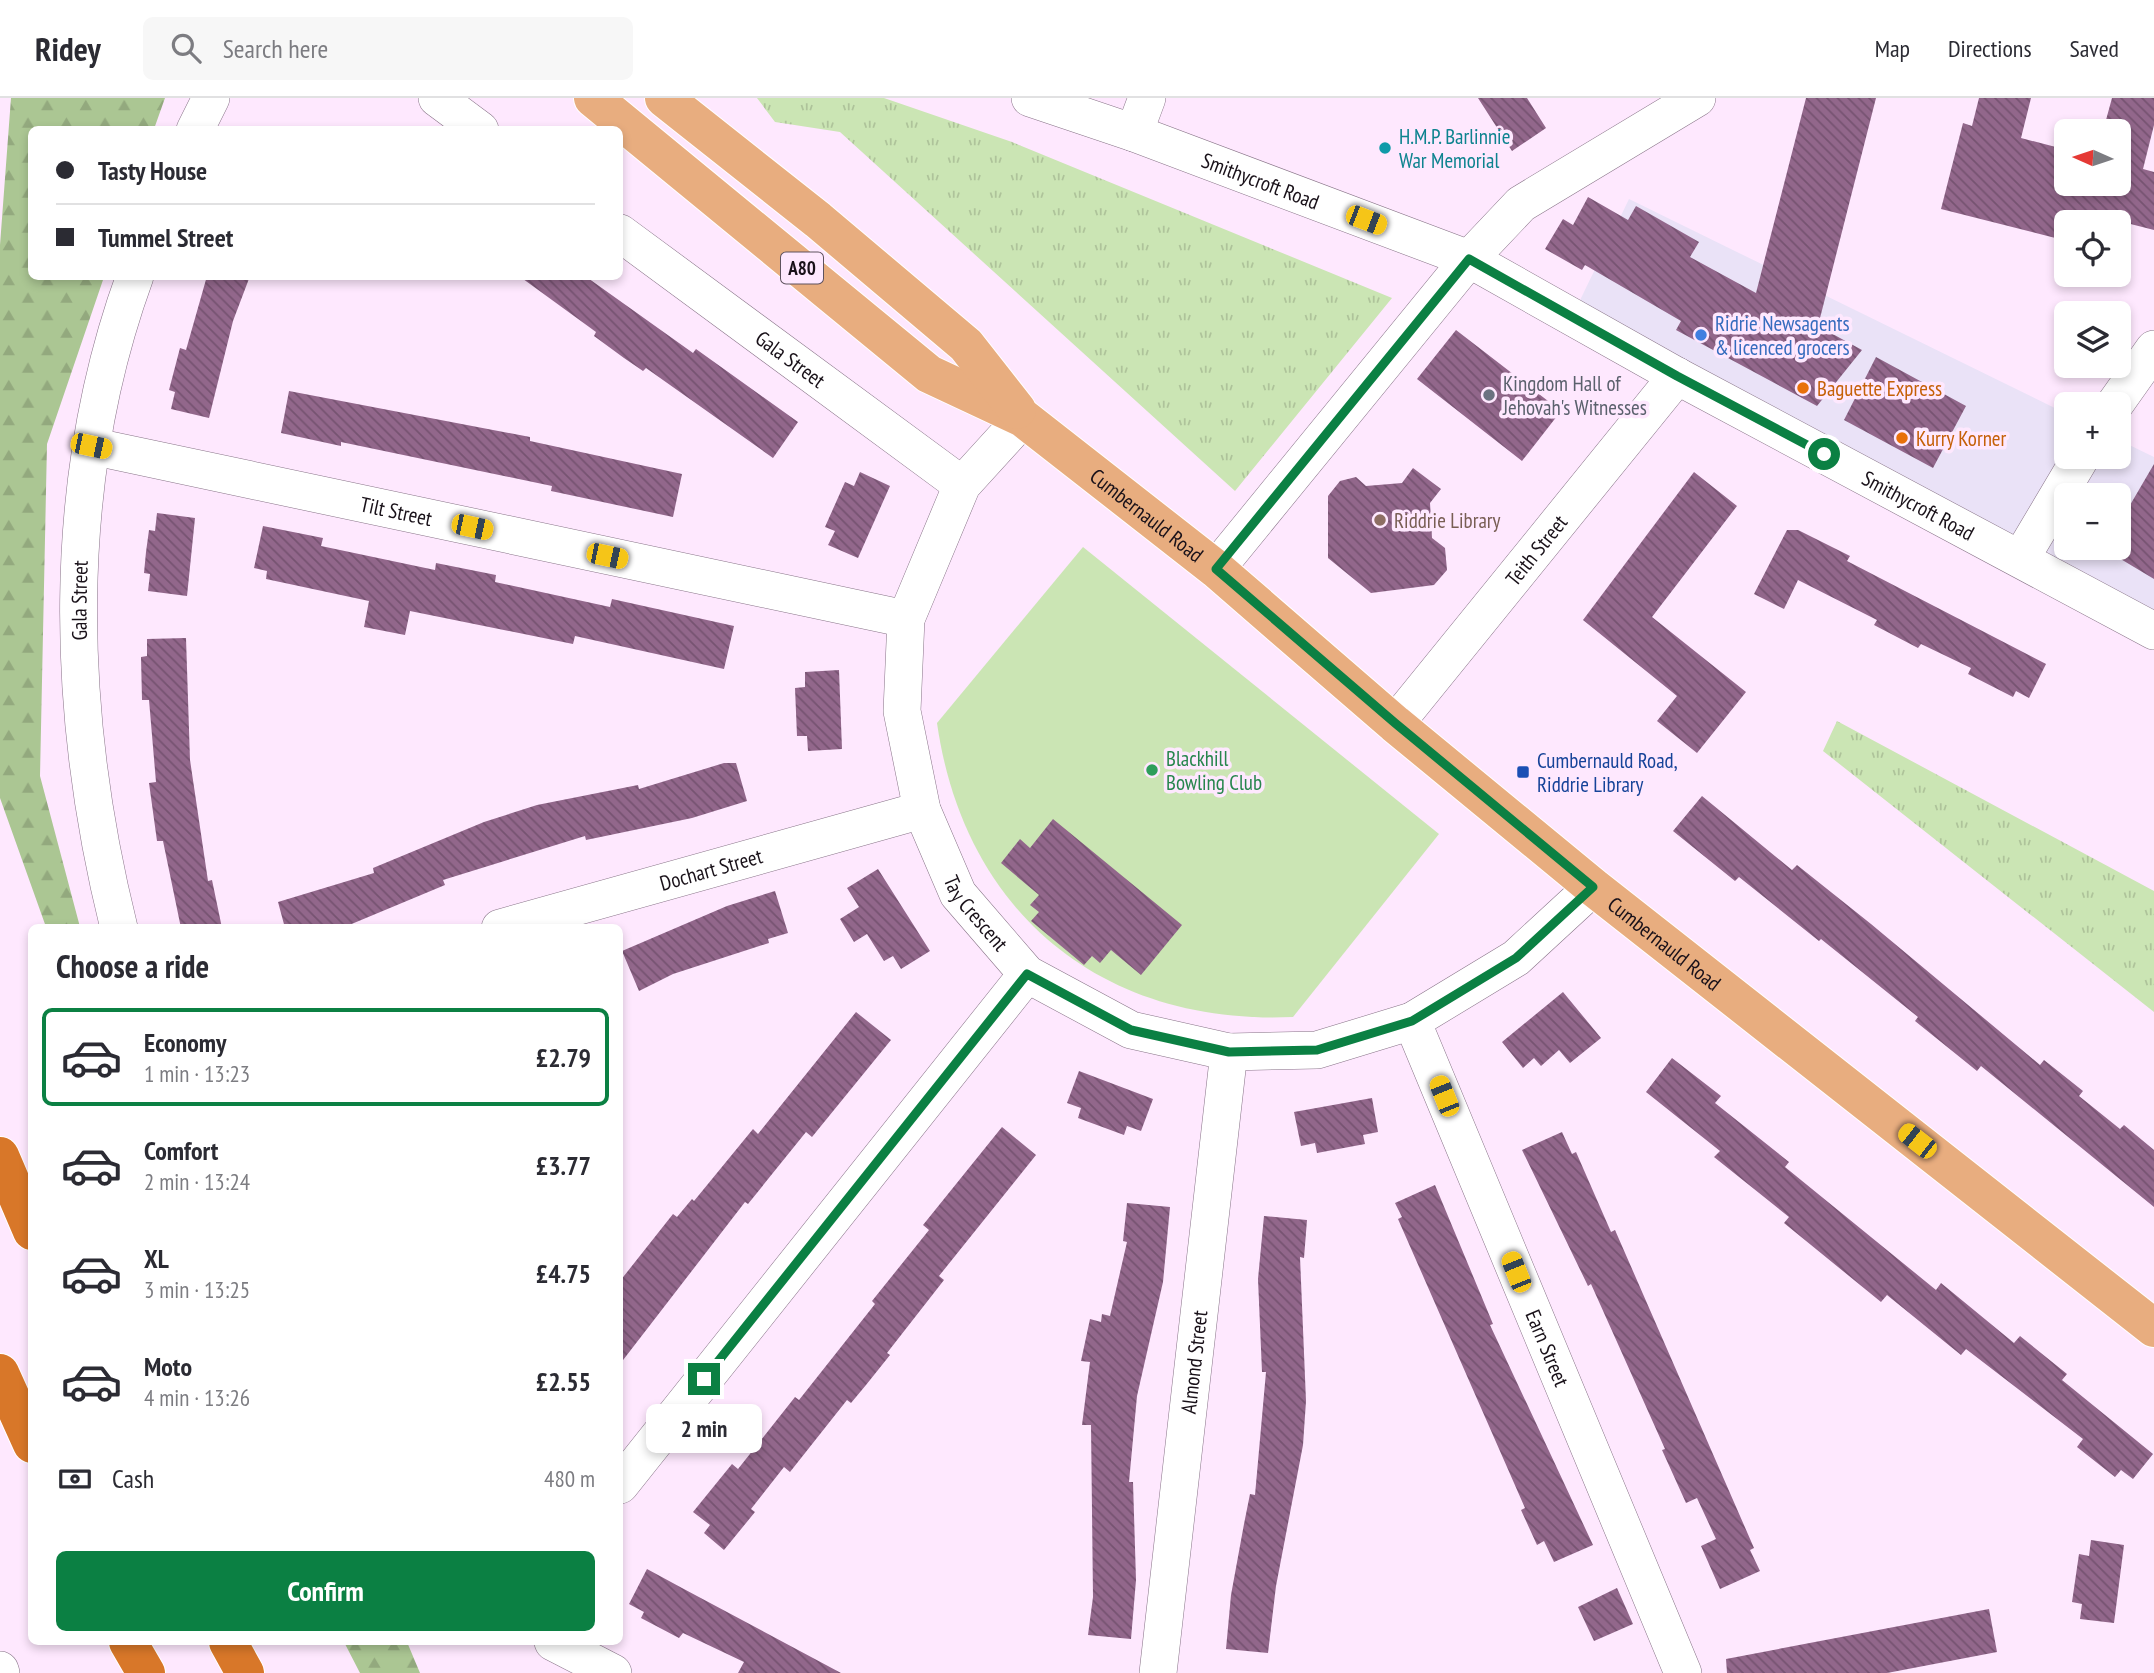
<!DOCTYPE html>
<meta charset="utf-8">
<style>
body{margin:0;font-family:"PT Sans Narrow",sans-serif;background:#f7f7f7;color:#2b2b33;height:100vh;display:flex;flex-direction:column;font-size:26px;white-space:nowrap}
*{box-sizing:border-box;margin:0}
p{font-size:23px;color:#7c7c81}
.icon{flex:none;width:38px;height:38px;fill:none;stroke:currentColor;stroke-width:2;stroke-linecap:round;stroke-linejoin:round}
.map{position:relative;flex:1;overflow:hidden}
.side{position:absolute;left:28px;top:826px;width:595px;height:721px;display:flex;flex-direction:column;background:#fff;border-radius:10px;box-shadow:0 4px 10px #0003}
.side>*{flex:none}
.guide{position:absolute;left:28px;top:28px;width:595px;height:154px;border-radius:10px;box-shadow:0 4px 10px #0003;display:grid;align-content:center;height:154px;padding:0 28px;background:#fff}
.needle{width:46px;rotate:273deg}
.buttons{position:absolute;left:2054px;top:21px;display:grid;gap:14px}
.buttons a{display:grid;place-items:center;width:77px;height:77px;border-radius:10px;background:#fff;box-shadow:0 4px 10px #0003;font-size:35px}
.end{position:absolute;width:32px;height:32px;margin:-16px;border:9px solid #0b8043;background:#fff;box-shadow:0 0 0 4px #fff}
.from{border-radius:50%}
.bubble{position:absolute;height:49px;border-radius:10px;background:#fff;box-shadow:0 4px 10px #0003;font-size:23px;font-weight:700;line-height:49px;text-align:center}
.car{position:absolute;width:21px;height:42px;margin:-21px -10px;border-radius:9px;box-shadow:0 0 5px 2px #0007;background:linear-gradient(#f5c518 24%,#345 0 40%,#f5c518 0 76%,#345 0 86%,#f5c518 0)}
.guide b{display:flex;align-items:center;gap:24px;height:66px;font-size:26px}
.guide b+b{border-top:2px solid #e1e1e2}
.guide i{width:18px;height:18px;background:#2b2b33}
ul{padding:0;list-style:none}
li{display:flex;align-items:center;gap:21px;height:98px;margin:0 14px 10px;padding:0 14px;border:4px solid transparent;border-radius:10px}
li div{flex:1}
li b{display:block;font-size:26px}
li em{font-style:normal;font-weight:700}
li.current{border-color:#0b8043}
li>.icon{width:63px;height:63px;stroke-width:1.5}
h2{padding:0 28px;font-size:32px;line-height:84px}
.pay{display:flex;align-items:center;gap:18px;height:77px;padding:0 28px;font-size:26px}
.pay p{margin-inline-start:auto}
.cta{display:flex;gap:14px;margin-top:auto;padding:14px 28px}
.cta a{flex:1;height:80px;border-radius:10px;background:#0b8043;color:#fff;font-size:28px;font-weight:700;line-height:80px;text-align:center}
header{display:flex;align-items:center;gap:42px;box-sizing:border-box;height:98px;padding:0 35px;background:#fff;border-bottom:2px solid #e1e1e2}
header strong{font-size:33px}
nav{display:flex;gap:38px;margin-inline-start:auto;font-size:24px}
.search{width:490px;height:63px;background:#f7f7f7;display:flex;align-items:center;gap:18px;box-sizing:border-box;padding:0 24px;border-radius:10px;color:#7c7c81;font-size:26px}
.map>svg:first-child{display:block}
.commercial{fill:#eae2f7;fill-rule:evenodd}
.grass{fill:url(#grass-tufts)}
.forest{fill:url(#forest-firs)}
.pitch{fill:#cbe5b4}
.building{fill:url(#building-back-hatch)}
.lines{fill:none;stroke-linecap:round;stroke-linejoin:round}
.minor-casing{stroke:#887488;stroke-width:38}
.major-casing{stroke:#fff;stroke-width:40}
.highway-casing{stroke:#fff;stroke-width:40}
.minor{stroke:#fff;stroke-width:37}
.major{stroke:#e8ad7f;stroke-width:38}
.highway{stroke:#d87729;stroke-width:38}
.route{stroke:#0b8043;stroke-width:9}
.culture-dot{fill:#0f9aa8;stroke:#fee8fe;stroke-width:2.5}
.shop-dot{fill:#3f7fe0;stroke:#fee8fe;stroke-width:2.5}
.food-dot{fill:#e8710a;stroke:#fee8fe;stroke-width:2.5}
.worship-dot{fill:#6b7280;stroke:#fee8fe;stroke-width:2.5}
.education-dot{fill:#8d6e63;stroke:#fee8fe;stroke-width:2.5}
.leisure-dot{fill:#2e9e5b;stroke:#fee8fe;stroke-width:2.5}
.transit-dot{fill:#1a4fb4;stroke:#fee8fe;stroke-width:2.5}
.labels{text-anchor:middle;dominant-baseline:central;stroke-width:7;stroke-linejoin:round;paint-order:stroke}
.shield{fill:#fee8fe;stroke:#5e525e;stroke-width:2}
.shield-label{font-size:19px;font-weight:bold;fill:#191119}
.culture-label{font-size:21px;fill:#0d838f;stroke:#fee8fe;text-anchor:start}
.street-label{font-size:21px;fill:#191119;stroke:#fee8fe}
.shop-label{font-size:21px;fill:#366cbe;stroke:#fee8fe;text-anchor:start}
.worship-label{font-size:21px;fill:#5b616d;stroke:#fee8fe;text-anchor:start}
.food-label{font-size:21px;fill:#c56008;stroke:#fee8fe;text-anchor:start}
.education-label{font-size:21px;fill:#785e54;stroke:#fee8fe;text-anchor:start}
.leisure-label{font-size:21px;fill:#27864d;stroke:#fee8fe;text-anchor:start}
.transit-label{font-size:21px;fill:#164399;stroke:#fee8fe;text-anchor:start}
</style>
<header>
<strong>Ridey</strong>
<div class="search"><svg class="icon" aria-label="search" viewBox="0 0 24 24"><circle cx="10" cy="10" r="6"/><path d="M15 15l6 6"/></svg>Search here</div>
<nav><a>Map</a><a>Directions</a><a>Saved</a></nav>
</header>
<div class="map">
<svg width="2154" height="1575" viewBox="0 0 2154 1575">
<defs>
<pattern id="grass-tufts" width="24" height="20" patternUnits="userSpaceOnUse" patternTransform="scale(1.75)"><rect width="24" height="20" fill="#cbe5b4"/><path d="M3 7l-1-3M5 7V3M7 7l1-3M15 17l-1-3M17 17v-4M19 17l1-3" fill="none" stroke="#aec39a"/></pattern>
<pattern id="forest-firs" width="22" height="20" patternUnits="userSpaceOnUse" patternTransform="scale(1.75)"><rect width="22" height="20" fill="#abc693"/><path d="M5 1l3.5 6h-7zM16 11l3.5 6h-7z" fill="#93a97e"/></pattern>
<pattern id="building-back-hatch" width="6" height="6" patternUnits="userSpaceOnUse" patternTransform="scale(1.75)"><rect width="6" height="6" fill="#92678b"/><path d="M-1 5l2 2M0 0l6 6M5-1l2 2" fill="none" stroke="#765371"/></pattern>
</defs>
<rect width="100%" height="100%" fill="#fee8fe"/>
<path class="commercial" d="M 1629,101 L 2067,316 L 2067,359 L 2119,359 L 2119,342 L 2154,359 L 2154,540 L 1568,227 ZM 2067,397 L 2119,397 L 2119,450 L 2067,450 Z"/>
<path class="grass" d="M 757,0 L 884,0 L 1012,44 L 1392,200 L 1235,393 L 840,34 L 775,24 Z
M 1837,623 L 2154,793 L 2154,914 L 1823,653 Z"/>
<path class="forest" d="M 11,0 L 165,0 L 154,31 L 32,32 L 32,178 L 104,179 L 47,346 L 40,678 L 80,829 L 46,829 L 0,700 L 0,147 Z
M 344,1544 L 407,1544 L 420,1575 L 360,1575 Z"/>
<path class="pitch" d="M 1083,449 L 1439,736 L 1293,919 C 1101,928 964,814 937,625 Z"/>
<path class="building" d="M 1478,0 L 1527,0 L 1546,30 L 1512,53 Z
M 1806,0 L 1876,0 L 1818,228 L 1862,252 L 1817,308 L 1676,232 L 1681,223 L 1585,167 L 1582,172 L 1545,151 L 1563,121 L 1573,127 L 1588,99 L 1628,122 L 1636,108 L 1699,144 L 1690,159 L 1756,195 Z
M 1979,0 L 2031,0 L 2021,40 L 2067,52 L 2067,86 L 2119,86 L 2119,33 L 2103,33 L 2112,0 L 2154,0 L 2154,27 L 2143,71 L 2154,74 L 2154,132 L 2080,113 L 2078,124 L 2067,124 L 2067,143 L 1941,111 L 1963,25 L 1972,28 Z
M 207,178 L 250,178 L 233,223 L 209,320 L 171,311 L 175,294 L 169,292 L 180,250 L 186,252 Z
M 519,178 L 585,178 L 693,255 L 696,251 L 798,324 L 773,360 L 646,270 L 643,273 L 624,260 L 594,238 L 596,234 Z
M 1456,232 L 1561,313 L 1522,363 L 1417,281 Z
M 1876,259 L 1966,308 L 1933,370 L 1844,322 Z
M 289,293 L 530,339 L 530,343 L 682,376 L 673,419 L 551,393 L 552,388 L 341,344 L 341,348 L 281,335 Z
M 2154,366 L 2154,481 L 2119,460 L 2119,426 Z
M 1413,370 L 1441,391 L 1430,405 L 1432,440 L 1445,450 L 1447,472 L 1434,487 L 1371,495 L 1328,460 L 1328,398 L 1340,383 L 1356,379 L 1366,388 L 1402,385 Z
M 860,374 L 890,388 L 858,460 L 828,447 L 835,433 L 825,429 L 845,384 L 854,388 Z
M 1694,374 L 1737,408 L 1652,519 L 1746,594 L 1697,655 L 1657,623 L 1677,598 L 1583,522 Z
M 157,415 L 195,420 L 187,498 L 148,493 L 150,476 L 144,475 L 146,454 L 149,432 L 155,433 Z
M 263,428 L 323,440 L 321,448 L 435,472 L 436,465 L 496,477 L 495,484 L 610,509 L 612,501 L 734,528 L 724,571 L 575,538 L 573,546 L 410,513 L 405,537 L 364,529 L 369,503 L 266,481 L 267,473 L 254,470 Z
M 1787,432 L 1798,432 L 1850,458 L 1847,463 L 2046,566 L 2029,600 L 2016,593 L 2013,599 L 1968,576 L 1971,570 L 1921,546 L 1918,550 L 1874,527 L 1877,522 L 1798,482 L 1784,511 L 1754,496 Z
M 186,540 L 190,662 L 208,783 L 212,782 L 222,830 L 181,830 L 163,743 L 157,743 L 149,685 L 156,684 L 149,602 L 142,602 L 141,559 L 147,558 L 147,541 Z
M 839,572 L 842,651 L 808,653 L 807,638 L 797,638 L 795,590 L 805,589 L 805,574 Z
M 724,665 L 736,665 L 747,703 L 692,720 L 586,742 L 585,738 L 443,782 L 445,787 L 342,830 L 285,830 L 278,804 L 374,775 L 373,770 L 484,724 L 537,707 L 638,687 L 639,691 Z
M 1702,698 L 1792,772 L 1797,767 L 1871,826 L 2040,967 L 2044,962 L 2083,993 L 2079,998 L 2120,1031 L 2124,1027 L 2154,1052 L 2154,1109 L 1981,968 L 1977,973 L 1915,923 L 1918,919 L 1821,841 L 1819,843 L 1739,779 L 1735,783 L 1673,733 Z
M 1053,721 L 1182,827 L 1141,877 L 1111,852 L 1100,865 L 1092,858 L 1084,867 L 1031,823 L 1039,814 L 1030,807 L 1039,797 L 1001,765 L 1020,741 L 1030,750 Z
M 878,771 L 930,853 L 901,871 L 893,858 L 884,863 L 867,836 L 854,844 L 840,821 L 859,809 L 847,790 Z
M 775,793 L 788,835 L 768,841 L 769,845 L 673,876 L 639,893 L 622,853 L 727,808 Z
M 1563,894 L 1601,940 L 1570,965 L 1559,952 L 1541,968 L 1534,960 L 1523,970 L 1502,944 Z
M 856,914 L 891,942 L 812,1039 L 806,1034 L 748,1106 L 745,1104 L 620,1266 L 620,1183 L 673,1116 L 677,1119 L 692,1101 L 694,1103 L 753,1031 L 758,1036 Z
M 1672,960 L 1721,998 L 1715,1005 L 1789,1064 L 1785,1069 L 1936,1192 L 1941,1185 L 2014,1245 L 2020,1238 L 2067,1276 L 2062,1282 L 2153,1356 L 2133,1381 L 2121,1372 L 2115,1379 L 2077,1349 L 2083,1341 L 1966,1251 L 1961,1257 L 1887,1197 L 1881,1204 L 1784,1125 L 1789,1119 L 1714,1059 L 1720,1053 L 1646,994 Z
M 1079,973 L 1153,1001 L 1141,1033 L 1127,1028 L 1124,1037 L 1078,1020 L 1081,1010 L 1067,1005 Z
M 1372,1000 L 1378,1034 L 1363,1037 L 1365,1046 L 1317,1055 L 1315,1045 L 1301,1048 L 1294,1014 Z
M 1002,1029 L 1036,1057 L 939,1178 L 944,1182 L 887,1255 L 890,1257 L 866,1287 L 851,1305 L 847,1302 L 790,1374 L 784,1369 L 751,1411 L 755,1414 L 724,1452 L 704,1435 L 710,1427 L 693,1414 L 732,1366 L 738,1371 L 795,1299 L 799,1302 L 875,1206 L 872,1203 L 929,1132 L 923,1127 Z
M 1562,1034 L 1572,1056 L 1576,1054 L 1611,1134 L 1615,1132 L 1754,1450 L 1750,1452 L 1760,1473 L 1720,1491 L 1701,1448 L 1716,1441 L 1697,1400 L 1686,1405 L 1662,1352 L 1665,1351 L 1591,1186 L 1588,1188 L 1522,1052 Z
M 1435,1087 L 1493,1226 L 1490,1227 L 1593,1447 L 1554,1464 L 1544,1443 L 1537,1447 L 1521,1412 L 1525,1410 L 1398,1121 L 1402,1119 L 1395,1105 Z
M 1127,1105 L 1170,1109 L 1163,1184 L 1137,1298 L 1129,1384 L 1133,1384 L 1136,1482 L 1131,1541 L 1088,1537 L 1093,1499 L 1091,1327 L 1082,1327 L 1090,1264 L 1081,1263 L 1090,1221 L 1101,1224 L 1102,1216 L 1110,1218 L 1127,1144 L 1123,1143 Z
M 1264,1118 L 1307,1122 L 1304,1160 L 1300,1159 L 1306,1303 L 1303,1347 L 1276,1488 L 1268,1555 L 1226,1551 L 1231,1497 L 1244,1426 L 1250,1396 L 1255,1397 L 1266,1274 L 1262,1274 L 1258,1181 Z
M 2091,1442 L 2124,1447 L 2114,1525 L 2080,1521 L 2082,1506 L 2072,1504 L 2079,1456 L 2089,1458 Z
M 647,1471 L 682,1490 L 841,1575 L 738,1575 L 744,1564 L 683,1535 L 679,1540 L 641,1520 L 644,1514 L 629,1506 Z
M 1617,1490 L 1633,1526 L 1594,1543 L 1578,1509 Z
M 1989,1511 L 1997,1554 L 1887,1575 L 1727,1575 L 1726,1561 Z"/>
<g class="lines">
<defs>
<g id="minor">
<path d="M 437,0 L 480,32"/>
<path id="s1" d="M 1030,0 L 1134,35 L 1469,161 L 1677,278 L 2154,533"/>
<path d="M 195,32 L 211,0"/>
<path d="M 1134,35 L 1147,0"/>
<path id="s2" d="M 620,135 L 962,387"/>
<path d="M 2115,306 L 2154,251"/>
<path id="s3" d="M 1023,320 L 962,387 L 906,521 L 902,613 L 922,712 L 958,796 L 1027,876 L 1131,932 L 1229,954 L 1317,952 L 1412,923 L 1516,860 L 1593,789"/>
<path id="s4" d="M 91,348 L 906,521"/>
<path d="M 2021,460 L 2081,359"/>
<path d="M 1216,471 L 1469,161 L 1521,106 L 1697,0"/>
<path id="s5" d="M 1395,626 L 1677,278"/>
<path id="s6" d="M 119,830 C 66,617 59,386 135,178"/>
<path id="s7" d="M 500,830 L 922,712"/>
<path id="s8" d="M 1412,923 L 1683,1575"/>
<path d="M 620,1387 L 1027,876"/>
<path d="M 553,1544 L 613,1575"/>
<path d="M 0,1572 L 1,1575"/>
<path id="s9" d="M 1158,1575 L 1229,954"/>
</g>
<g id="major">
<path id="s10" d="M 593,0 L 929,276 L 1023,320 L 1216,471 L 1395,626 L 1593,789 L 2154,1230"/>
<path d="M 664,0 L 818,122 L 966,247 L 1017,312"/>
</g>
<path id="highway" d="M 0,1058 L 32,1133
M 0,1275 L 32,1346
M 128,1544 L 146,1575
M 228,1544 L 245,1575"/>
</defs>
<use href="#minor" class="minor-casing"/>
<use href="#major" class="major-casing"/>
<use href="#highway" class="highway-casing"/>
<use href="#minor" class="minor"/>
<use href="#major" class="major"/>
<use href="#highway" class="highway"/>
</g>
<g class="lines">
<path class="route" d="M 704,1281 L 1027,876 L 1131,932 L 1229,954 L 1317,952 L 1412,923 L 1516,860 L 1593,789 L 1395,625 L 1216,471 L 1469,161 L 1677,278 L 1824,356"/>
</g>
<circle class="culture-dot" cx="1385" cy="50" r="7"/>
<circle class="shop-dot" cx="1701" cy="237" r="7"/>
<g class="food-dot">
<circle cx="1803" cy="290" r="7"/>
<circle cx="1902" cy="340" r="7"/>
</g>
<circle class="worship-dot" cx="1489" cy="297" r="7"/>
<circle class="education-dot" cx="1380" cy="422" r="7"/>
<circle class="leisure-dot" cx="1152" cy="672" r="7"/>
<rect class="transit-dot" x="1516" y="667" width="14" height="14" rx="3.5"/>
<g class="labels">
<rect class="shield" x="781" y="154.5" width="42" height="31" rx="5"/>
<g class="shield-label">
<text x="802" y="170">A80</text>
</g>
<g class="culture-label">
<text x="1399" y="38">H.M.P. Barlinnie<tspan x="1399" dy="24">War Memorial</tspan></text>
</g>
<g class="street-label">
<text stroke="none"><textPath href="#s1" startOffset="245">Smithycroft Road</textPath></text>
<text stroke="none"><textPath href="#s2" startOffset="212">Gala Street</textPath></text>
<text stroke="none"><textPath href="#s1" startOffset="980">Smithycroft Road</textPath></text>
<text stroke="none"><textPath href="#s4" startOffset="312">Tilt Street</textPath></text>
<text stroke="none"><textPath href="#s10" startOffset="696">Cumbernauld Road</textPath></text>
<text stroke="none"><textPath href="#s5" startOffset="224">Teith Street</textPath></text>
<text stroke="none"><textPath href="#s6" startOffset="331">Gala Street</textPath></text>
<text stroke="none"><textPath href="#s7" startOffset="219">Dochart Street</textPath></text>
<text stroke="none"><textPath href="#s3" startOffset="546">Tay Crescent</textPath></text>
<text stroke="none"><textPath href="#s10" startOffset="1368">Cumbernauld Road</textPath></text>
<text stroke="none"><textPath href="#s8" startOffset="354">Earn Street</textPath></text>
<text stroke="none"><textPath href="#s9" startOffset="313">Almond Street</textPath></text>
</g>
<g class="shop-label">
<text x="1715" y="225">Ridrie Newsagents<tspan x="1715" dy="24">&amp; licenced grocers</tspan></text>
</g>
<g class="worship-label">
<text x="1503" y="285">Kingdom Hall of<tspan x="1503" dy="24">Jehovah's Witnesses</tspan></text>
</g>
<g class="food-label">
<text x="1817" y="290">Baguette Express</text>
<text x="1916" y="340">Kurry Korner</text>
</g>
<g class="education-label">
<text x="1394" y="422">Riddrie Library</text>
</g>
<g class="leisure-label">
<text x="1166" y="660">Blackhill<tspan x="1166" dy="24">Bowling Club</tspan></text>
</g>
<g class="transit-label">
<text x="1537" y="662">Cumbernauld Road,<tspan x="1537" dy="24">Riddrie Library</tspan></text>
</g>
</g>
</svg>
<div class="buttons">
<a><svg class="needle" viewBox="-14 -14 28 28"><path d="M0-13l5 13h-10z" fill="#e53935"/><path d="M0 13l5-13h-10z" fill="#7c7c81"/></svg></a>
<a><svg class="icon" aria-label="locate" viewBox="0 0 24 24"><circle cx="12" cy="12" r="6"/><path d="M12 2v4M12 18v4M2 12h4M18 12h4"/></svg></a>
<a><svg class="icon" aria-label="layers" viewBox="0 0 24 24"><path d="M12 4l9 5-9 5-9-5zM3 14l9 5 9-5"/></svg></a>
<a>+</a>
<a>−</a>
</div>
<i class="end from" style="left:1824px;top:356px"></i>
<i class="end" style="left:704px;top:1281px"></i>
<div class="bubble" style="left:646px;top:1306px;width:116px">2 min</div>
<i class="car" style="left:1366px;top:122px;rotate:111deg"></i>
<i class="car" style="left:91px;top:348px;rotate:102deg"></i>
<i class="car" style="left:472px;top:429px;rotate:102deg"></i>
<i class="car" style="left:607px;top:458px;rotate:102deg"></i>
<i class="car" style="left:1444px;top:998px;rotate:338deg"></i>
<i class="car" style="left:1917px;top:1043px;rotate:308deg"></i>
<i class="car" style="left:1516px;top:1174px;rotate:338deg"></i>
<div class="guide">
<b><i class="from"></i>Tasty House</b>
<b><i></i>Tummel Street</b>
</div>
<section class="side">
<h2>Choose a ride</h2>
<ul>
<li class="current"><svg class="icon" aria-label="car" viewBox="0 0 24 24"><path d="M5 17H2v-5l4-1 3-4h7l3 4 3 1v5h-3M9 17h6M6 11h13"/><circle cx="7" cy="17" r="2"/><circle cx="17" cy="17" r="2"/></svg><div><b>Economy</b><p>1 min · 13:23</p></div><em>£2.79</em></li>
<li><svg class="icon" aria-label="car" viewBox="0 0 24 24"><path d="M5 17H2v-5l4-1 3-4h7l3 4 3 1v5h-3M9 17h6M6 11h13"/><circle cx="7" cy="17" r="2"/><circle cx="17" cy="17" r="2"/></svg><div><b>Comfort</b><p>2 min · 13:24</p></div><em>£3.77</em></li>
<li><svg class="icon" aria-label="car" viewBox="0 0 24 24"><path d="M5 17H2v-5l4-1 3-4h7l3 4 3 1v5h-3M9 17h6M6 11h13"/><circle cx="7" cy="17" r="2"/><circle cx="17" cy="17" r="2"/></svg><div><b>XL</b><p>3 min · 13:25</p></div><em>£4.75</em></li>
<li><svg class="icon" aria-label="car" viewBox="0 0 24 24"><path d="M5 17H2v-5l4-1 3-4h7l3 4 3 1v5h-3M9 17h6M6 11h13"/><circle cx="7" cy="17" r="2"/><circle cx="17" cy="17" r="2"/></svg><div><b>Moto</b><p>4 min · 13:26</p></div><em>£2.55</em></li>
</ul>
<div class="pay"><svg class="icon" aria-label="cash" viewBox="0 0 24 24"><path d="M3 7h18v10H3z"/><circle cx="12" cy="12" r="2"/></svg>Cash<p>480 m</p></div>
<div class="cta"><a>Confirm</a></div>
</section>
</div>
